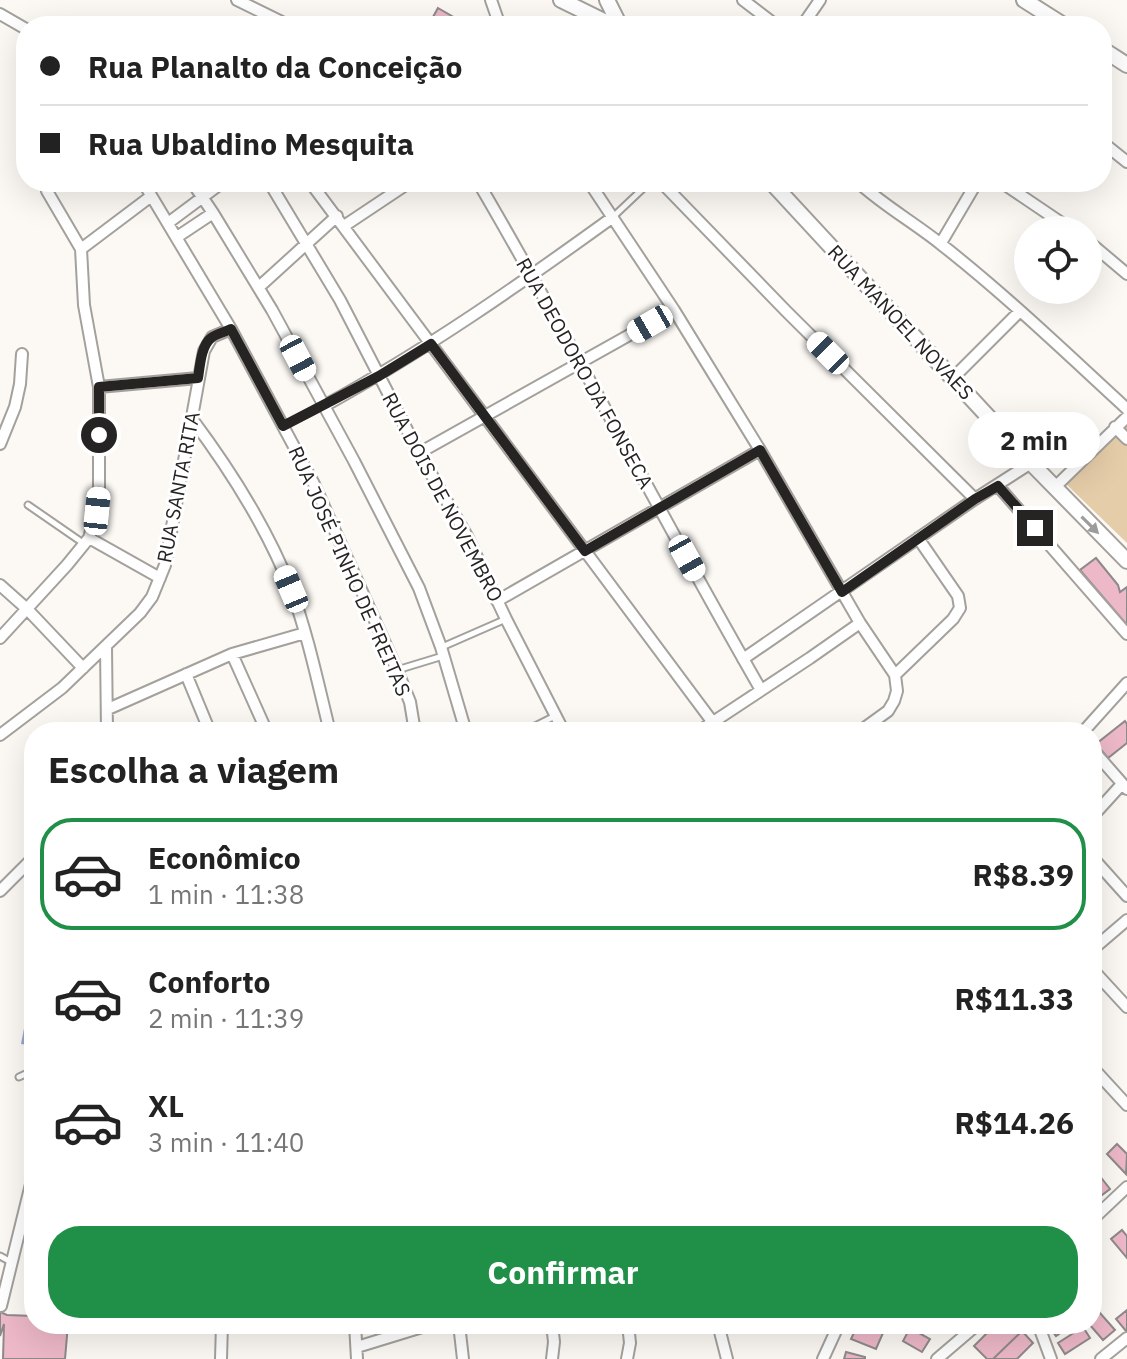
<!DOCTYPE html>
<html lang="pt">
<meta charset="utf-8">
<style>
body{margin:0;font-family:"IBM Plex Sans",sans-serif;background:#f6f6f6;color:#222;height:100vh;display:flex;flex-direction:column;font-size:30px;white-space:nowrap}
*{box-sizing:border-box;margin:0}
p{font-size:26px;color:#767676}
.icon{flex:none;width:44px;height:44px;fill:none;stroke:currentColor;stroke-width:2;stroke-linecap:round;stroke-linejoin:round}
.map{position:relative;flex:1;overflow:hidden}
.sheet{position:absolute;left:24px;top:722px;width:1078px;height:612px;display:flex;flex-direction:column;background:#fff;border-radius:32px;box-shadow:0 8px 32px #0002}
.sheet>*{flex:none}
.banner{position:absolute;left:16px;top:16px;width:1096px;height:176px;border-radius:32px;box-shadow:0 8px 32px #0002;display:grid;align-content:center;height:176px;padding:0 24px;background:#fff}
.buttons{position:absolute;left:1014px;top:216px;display:grid;gap:16px}
.buttons a{display:grid;place-items:center;width:88px;height:88px;border-radius:50%;background:#fff;box-shadow:0 8px 32px #0002;font-size:40px}
.end{position:absolute;width:36px;height:36px;margin:-18px;border:10px solid #252422;background:#fff;box-shadow:0 0 0 4px #fff}
.from{border-radius:50%}
.bubble{position:absolute;height:56px;border-radius:28px;background:#fff;box-shadow:0 8px 32px #0002;font-size:26px;font-weight:700;line-height:56px;text-align:center}
.car{position:absolute;width:24px;height:48px;margin:-24px -12px;border-radius:10px;box-shadow:0 0 6px 2px #0007;background:linear-gradient(#fff 24%,#345 0 40%,#fff 0 76%,#345 0 86%,#fff 0)}
.banner b{display:flex;align-items:center;gap:28px;height:76px;font-size:30px}
.banner b+b{border-top:2px solid #e0e0e0}
.banner i{width:20px;height:20px;background:#222}
ul{padding:0;list-style:none}
li{display:flex;align-items:center;gap:24px;height:112px;margin:0 16px 12px;padding:0 8px;border:4px solid transparent;border-radius:32px}
li div{flex:1}
li b{display:block;font-size:30px}
li em{font-style:normal;font-weight:700}
li.selected{border-color:#208f48}
li>.icon{width:72px;height:72px;stroke-width:1.5}
h2{padding:0 24px;font-size:36px;line-height:96px}
.action{display:flex;gap:16px;margin-top:auto;padding:16px 24px}
.action a{flex:1;height:92px;border-radius:32px;background:#208f48;color:#fff;font-size:32px;font-weight:700;line-height:92px;text-align:center}
.map>svg:first-child{display:block}
.green{fill:#e6cda9}
.water{fill:#93a8d1}
.building{fill:#edb8c8;stroke:#8e898a;stroke-width:2}
.lines{fill:none;stroke-linecap:round;stroke-linejoin:round}
.lane-casing{stroke:#a4a19d;stroke-width:9}
.street-casing{stroke:#a4a19d;stroke-width:14}
.secondary-casing{stroke:#a4a19d;stroke-width:18}
.lane{stroke:#fff;stroke-width:5}
.street{stroke:#fff;stroke-width:10}
.secondary{stroke:#fff;stroke-width:14}
.oneway{fill:#9d9c9c}
.route{stroke:#252422;stroke-width:10}
.labels{text-anchor:middle;dominant-baseline:central;stroke-width:6;stroke-linejoin:round;paint-order:stroke}
.street-label{font-size:20px;fill:#252422;stroke:#fff}
</style>
<div class="map">
<svg width="1127" height="1359" viewBox="0 0 1127 1359">
<rect width="100%" height="100%" fill="#fcf9f5"/>
<path class="green" d="M 1127,420 L 1127,543 L 1065,483 Z"/>
<path class="water" d="M 26,1018 L 34,1020 L 34,1046 L 21,1044 Z"/>
<path class="building" d="M 438,8 L 469,26 L 428,26 Z
M 1096,558 L 1118,585 L 1120,592 L 1127,587 L 1127,625 L 1080,570 Z
M 1125,721 L 1127,724 L 1127,743 L 1108,758 L 1096,744 Z
M 1117,1144 L 1127,1154 L 1126,1174 L 1107,1154 Z
M 1092,1166 L 1110,1189 L 1098,1198 L 1092,1190 Z
M 1122,1230 L 1127,1236 L 1127,1258 L 1111,1239 Z
M 1092,1304 L 1115,1330 L 1103,1340 L 1089,1324 L 1092,1324 Z
M 1127,1310 L 1127,1330 L 1126,1331 L 1116,1319 Z
M 0,1312 L 7,1315 L 34,1316 L 34,1324 L 68,1324 L 65,1359 L 3,1359 L 4,1324 L 0,1336 Z
M 858,1324 L 862,1324 L 883,1333 L 876,1349 L 851,1339 Z
M 996,1324 L 1015,1324 L 1022,1331 L 993,1359 L 987,1359 L 974,1346 Z
M 1047,1324 L 1073,1324 L 1056,1336 Z
M 1083,1327 L 1090,1338 L 1065,1354 L 1058,1343 Z
M 910,1328 L 930,1339 L 922,1352 L 903,1341 Z
M 1022,1331 L 1033,1343 L 1017,1359 L 993,1359 Z
M 846,1352 L 865,1357 L 865,1359 L 844,1359 Z"/>
<g class="lines">
<defs>
<path id="lane" d="M 614,216 L 650,182
M 283,426 L 323,406
M 28,505 L 83,543
M 442,647 L 506,619
M 397,670 L 443,656
M 523,732 L 555,716
M 19,1077 L 34,1070
M 0,1256 L 11,1262"/>
<path id="street" d="M 237,0 L 290,26
M 491,0 L 500,26
M 743,0 L 777,26
M 0,14 L 26,29
M 802,26 L 820,0
M 1102,142 L 1127,162
M 143,182 L 231,329 L 314,484 L 397,670 L 410,702 L 415,732
M 192,182 L 213,213 L 272,310 L 354,461 L 419,588 L 441,647 L 466,732
M 269,182 L 340,300 L 419,453 L 467,536 L 506,619 L 564,732
M 310,182 L 720,732
M 478,182 C 576,349 664,522 761,690
M 589,182 L 674,310 L 760,450 L 860,623 L 895,675 L 897,691 L 894,701 L 888,711 L 859,732
M 661,182 L 786,311 L 975,499
M 858,182 C 884,206 915,223 942,245 C 1007,296 1066,353 1127,409
M 1001,182 L 1072,230
M 168,223 L 223,182
M 344,226 L 410,182
M 177,237 L 213,213
M 1088,241 L 1127,274
M 941,243 L 977,182
M 81,249 L 150,197
M 259,287 L 337,216
M 953,378 L 1020,311
M 99,387 L 198,378
M 324,406 C 426,350 519,285 613,217
M 192,419 C 231,471 267,528 291,589 C 308,635 318,684 330,732
M 1115,427 L 1127,439
M 0,444 L 15,407 L 20,384 L 22,354
M 419,453 L 674,310
M 998,486 L 1127,634
M 1054,488 L 1127,417
M 89,538 L 160,578
M 0,585 L 27,609 L 83,668
M 497,601 L 760,450
M 0,638 L 67,565 L 89,538 L 97,511 L 99,491 L 99,387 L 84,305 L 81,249 L 47,191
M 106,647 L 107,732
M 232,654 L 267,732
M 743,659 L 975,499 L 1031,463
M 186,674 L 210,732
M 895,675 L 953,619 L 960,608 L 958,596 L 918,538
M 108,709 L 232,654 L 305,633
M 698,732 L 810,658 L 860,623
M 1083,732 L 1127,683
M 0,735 L 62,688 L 140,613 L 152,597 L 165,565 L 204,351 L 212,337 L 231,329
M 1092,749 L 1127,789
M 1092,817 L 1122,784
M 1092,857 L 1127,896
M 0,891 L 34,857
M 1092,950 L 1127,920
M 1092,969 L 1127,1007
M 1092,1067 L 1127,1105
M 1092,1220 L 1127,1187
M 1,1306 L 34,1172
M 355,1324 L 357,1359
M 459,1324 L 463,1359
M 718,1324 L 727,1359
M 1038,1324 L 1051,1359
M 357,1347 L 432,1324
M 221,1359 L 222,1324
M 552,1359 L 554,1342 L 552,1324
M 627,1359 L 630,1343 L 628,1324
M 823,1359 L 839,1324
M 937,1359 L 978,1324
M 1101,1359 L 1127,1338"/>
<path id="secondary" d="M 561,0 L 614,26
M 607,0 L 620,26
M 1024,0 L 1065,26
M 1102,49 L 1127,65
M 771,182 L 1031,463 L 1127,561"/>
</defs>
<use href="#lane" class="lane-casing"/>
<use href="#street" class="street-casing"/>
<use href="#secondary" class="secondary-casing"/>
<use href="#lane" class="lane"/>
<use href="#street" class="street"/>
<use href="#secondary" class="secondary"/>
</g>
<defs><path id="oneway-solid" d="M-6-.8H1V-3.2L6.5 0L1 3.2V.8H-6Z" transform="scale(2)"/></defs>
<use class="oneway" href="#oneway-solid" transform="translate(1090 525) rotate(45)"/>
<g class="lines">
<path class="route" d="M 99,435 L 99,387 L 198,378 C 200,366 201,346 211,338 C 216,334 225,332 231,329 L 283,426 L 379,376 L 431,344 L 585,551 L 760,450 L 842,592 L 975,499 L 998,486 L 1035,528"/>
</g>
<g class="labels">
<g class="street-label">
<text transform="translate(901 322) rotate(47)">RUA MANOEL NOVAES</text>
<text transform="translate(585 373) rotate(61)">RUA DEODORO DA FONSECA</text>
<text transform="translate(178 487) rotate(-79)">RUA SANTA RITA</text>
<text transform="translate(443 497) rotate(62)">RUA DOIS DE NOVEMBRO</text>
<text transform="translate(350 571) rotate(66)">RUA JOSÉ PINHO DE FREITAS</text>
</g>
</g>
</svg>
<div class="buttons">
<a><svg class="icon" aria-label="locate" viewBox="0 0 24 24"><circle cx="12" cy="12" r="6"/><path d="M12 2v4M12 18v4M2 12h4M18 12h4"/></svg></a>
</div>
<i class="end from" style="left:99px;top:435px"></i>
<i class="end" style="left:1035px;top:528px"></i>
<div class="bubble" style="left:968px;top:412px;width:132px">2 min</div>
<i class="car" style="left:650px;top:324px;rotate:240deg"></i>
<i class="car" style="left:828px;top:353px;rotate:315deg"></i>
<i class="car" style="left:298px;top:358px;rotate:152deg"></i>
<i class="car" style="left:97px;top:511px;rotate:6deg"></i>
<i class="car" style="left:687px;top:558px;rotate:151deg"></i>
<i class="car" style="left:291px;top:589px;rotate:337deg"></i>
<div class="banner">
<b><i class="from"></i>Rua Planalto da Conceição</b>
<b><i></i>Rua Ubaldino Mesquita</b>
</div>
<section class="sheet">
<h2>Escolha a viagem</h2>
<ul>
<li class="selected"><svg class="icon" aria-label="car" viewBox="0 0 24 24"><path d="M5 17H2v-5l4-1 3-4h7l3 4 3 1v5h-3M9 17h6M6 11h13"/><circle cx="7" cy="17" r="2"/><circle cx="17" cy="17" r="2"/></svg><div><b>Econômico</b><p>1 min · 11:38</p></div><em>R$8.39</em></li>
<li><svg class="icon" aria-label="car" viewBox="0 0 24 24"><path d="M5 17H2v-5l4-1 3-4h7l3 4 3 1v5h-3M9 17h6M6 11h13"/><circle cx="7" cy="17" r="2"/><circle cx="17" cy="17" r="2"/></svg><div><b>Conforto</b><p>2 min · 11:39</p></div><em>R$11.33</em></li>
<li><svg class="icon" aria-label="car" viewBox="0 0 24 24"><path d="M5 17H2v-5l4-1 3-4h7l3 4 3 1v5h-3M9 17h6M6 11h13"/><circle cx="7" cy="17" r="2"/><circle cx="17" cy="17" r="2"/></svg><div><b>XL</b><p>3 min · 11:40</p></div><em>R$14.26</em></li>
</ul>
<div class="action"><a>Confirmar</a></div>
</section>
</div>
